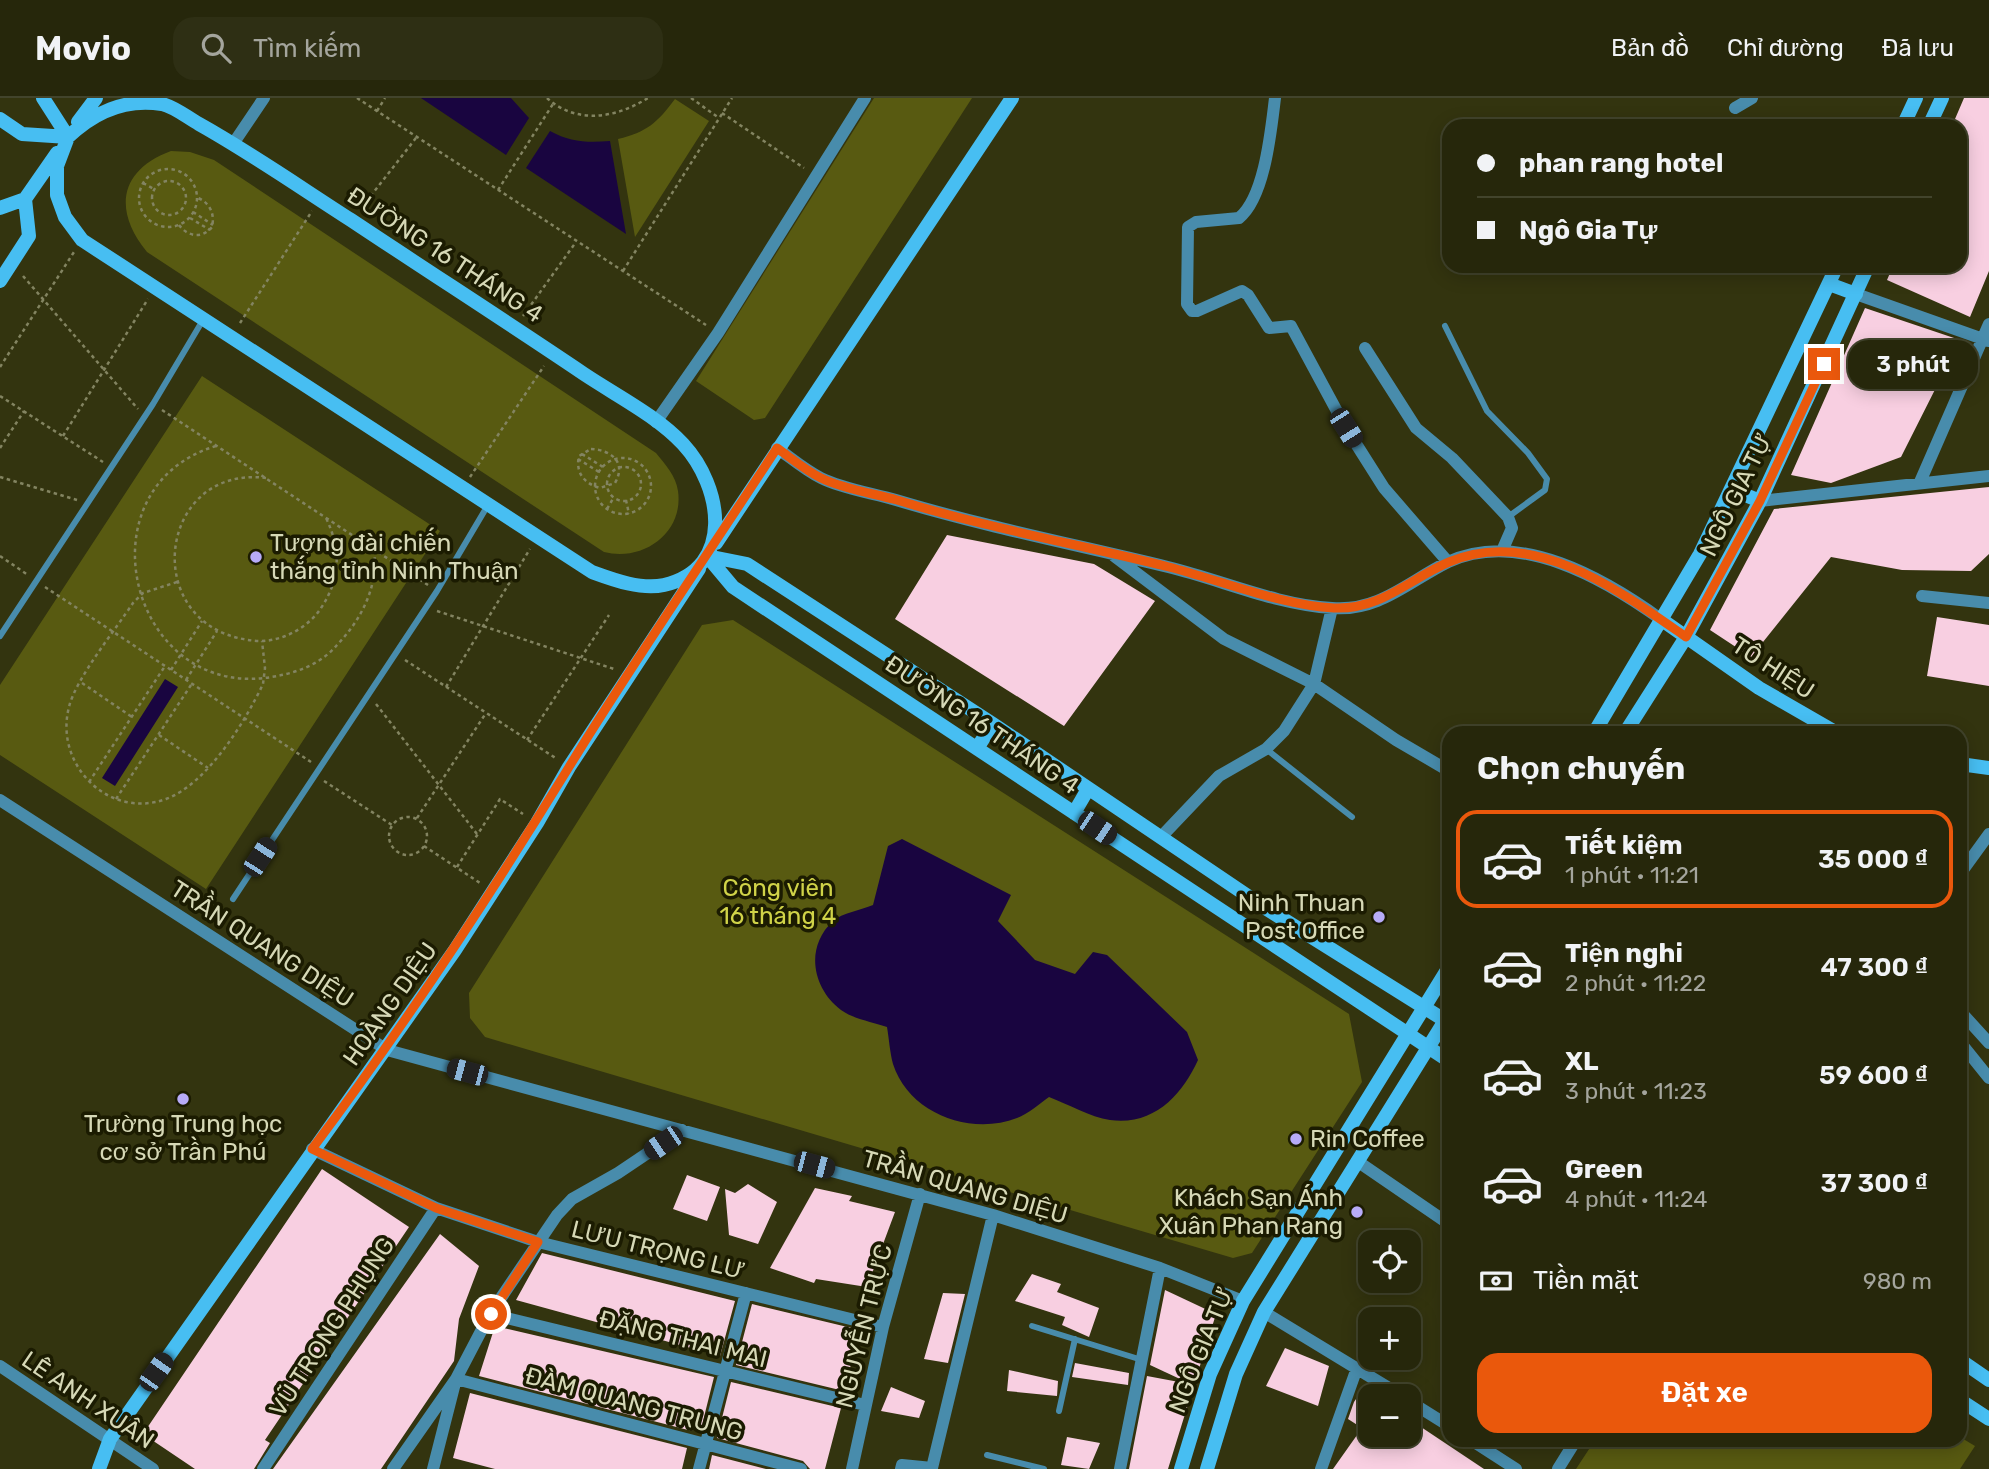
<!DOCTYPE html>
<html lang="vi">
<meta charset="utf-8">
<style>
body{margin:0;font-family:Rubik,sans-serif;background:#2e2f14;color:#f1f3f6;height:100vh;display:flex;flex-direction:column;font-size:26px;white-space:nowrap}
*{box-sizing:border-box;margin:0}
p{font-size:23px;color:#a4a59d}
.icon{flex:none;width:38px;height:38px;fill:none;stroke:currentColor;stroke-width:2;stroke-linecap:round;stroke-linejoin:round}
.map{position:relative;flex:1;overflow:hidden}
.sheet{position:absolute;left:1442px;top:628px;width:525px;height:721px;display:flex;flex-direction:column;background:#26270b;border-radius:21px;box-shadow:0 4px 18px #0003,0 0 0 2px #42442c}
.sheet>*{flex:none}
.banner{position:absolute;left:1442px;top:21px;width:525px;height:154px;border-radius:21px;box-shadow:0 4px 18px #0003,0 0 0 2px #42442c;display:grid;align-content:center;height:154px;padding:0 35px;background:#26270b}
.tools{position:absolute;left:1358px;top:1132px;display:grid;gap:14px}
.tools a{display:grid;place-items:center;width:63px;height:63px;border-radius:14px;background:#26270b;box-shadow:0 4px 18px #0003,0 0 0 2px #42442c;font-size:35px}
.end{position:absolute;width:32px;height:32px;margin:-16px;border:9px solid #ea580c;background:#fff;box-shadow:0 0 0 4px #fff}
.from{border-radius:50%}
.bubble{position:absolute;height:49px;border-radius:21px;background:#26270b;box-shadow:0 4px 18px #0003,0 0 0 2px #42442c;font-size:23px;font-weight:600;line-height:49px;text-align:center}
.car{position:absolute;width:21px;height:42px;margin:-21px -10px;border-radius:9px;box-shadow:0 0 5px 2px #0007;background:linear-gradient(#222 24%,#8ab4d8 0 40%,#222 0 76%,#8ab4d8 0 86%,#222 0)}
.banner b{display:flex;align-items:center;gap:24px;height:66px;font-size:26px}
.banner b+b{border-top:2px solid #42442c}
.banner i{width:18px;height:18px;background:#f1f3f6}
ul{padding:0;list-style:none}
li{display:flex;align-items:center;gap:21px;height:98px;margin:0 14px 10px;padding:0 21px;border:4px solid transparent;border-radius:21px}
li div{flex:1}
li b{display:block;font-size:26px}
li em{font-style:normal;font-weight:600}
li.active{border-color:#ea580c}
li>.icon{width:63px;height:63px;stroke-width:1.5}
h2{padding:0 35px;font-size:32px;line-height:84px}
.pay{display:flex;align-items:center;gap:18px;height:77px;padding:0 35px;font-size:26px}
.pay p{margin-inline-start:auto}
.cta{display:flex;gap:14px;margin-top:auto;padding:14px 35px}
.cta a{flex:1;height:80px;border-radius:21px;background:#ea580c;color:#fff;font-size:28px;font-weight:600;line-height:80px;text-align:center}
header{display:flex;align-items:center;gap:42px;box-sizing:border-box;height:98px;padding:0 35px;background:#26270b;border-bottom:2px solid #42442c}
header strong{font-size:33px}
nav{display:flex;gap:38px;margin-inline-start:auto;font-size:24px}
.search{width:490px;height:63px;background:#2e2f14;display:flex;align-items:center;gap:18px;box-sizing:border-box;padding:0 24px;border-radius:21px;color:#a4a59d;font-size:26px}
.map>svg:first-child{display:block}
.green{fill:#585a11}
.water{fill:#190540}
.building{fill:#f8cfe1}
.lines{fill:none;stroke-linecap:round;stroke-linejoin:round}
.path{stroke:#838461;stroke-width:2.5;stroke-dasharray:3.5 3.5;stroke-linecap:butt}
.lane{stroke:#488cac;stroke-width:6}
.street{stroke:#488cac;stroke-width:12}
.secondary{stroke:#47bef2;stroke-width:14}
.route{stroke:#ea580c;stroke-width:9}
.poi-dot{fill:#b7abf8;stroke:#1b1b01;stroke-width:2.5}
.labels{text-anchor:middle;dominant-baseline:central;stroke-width:7;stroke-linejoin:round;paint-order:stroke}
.street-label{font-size:24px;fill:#d6d8b6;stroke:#1b1b01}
.poi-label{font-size:24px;fill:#d6d8b6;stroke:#1b1b01;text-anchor:start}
.park-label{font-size:24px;fill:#d0d348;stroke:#1b1b01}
</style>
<header>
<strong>Movio</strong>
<div class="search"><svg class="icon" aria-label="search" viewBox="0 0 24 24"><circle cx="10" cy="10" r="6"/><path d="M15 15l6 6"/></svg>Tìm kiếm</div>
<nav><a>Bản đồ</a><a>Chỉ đường</a><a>Đã lưu</a></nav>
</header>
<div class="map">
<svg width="1989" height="1371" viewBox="0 0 1989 1371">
<rect width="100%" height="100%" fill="#33340f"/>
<path class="green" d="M 874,0 L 972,0 L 765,320 L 754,322 L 696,283 Z
M 675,1 L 709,23 L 635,139 L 618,41 C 647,34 657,25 675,1 Z
M 171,53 L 190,54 L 214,62 L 656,355 C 665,366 676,378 678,393 C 684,435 643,464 604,454 L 147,154 C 113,113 119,72 171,53 Z
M 202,278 L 440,433 L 206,791 L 0,657 L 0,587 Z
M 733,522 L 1349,916 L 1362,984 L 1252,1155 L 1233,1160 L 485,939 L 470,920 L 469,895 L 702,527 Z
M 1960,1339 L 1975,1348 L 1960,1371 L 1576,1371 L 1595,1342 L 1960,1342 Z"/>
<path class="water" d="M 421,0 L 511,0 L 529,20 L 506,57 Z
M 550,33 C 570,44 587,45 610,43 L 626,136 L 526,70 Z
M 165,581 L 178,589 L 115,688 L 102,680 Z
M 902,741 L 1011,797 L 998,823 L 1035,862 L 1075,876 L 1093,854 L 1107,857 L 1187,934 L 1198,962 C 1182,997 1154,1028 1110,1022 C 1090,1019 1068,1006 1049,999 C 1039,1006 1028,1016 1017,1020 C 971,1038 909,1016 893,966 C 890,955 889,941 887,929 C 873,924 853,921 841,912 C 813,891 804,850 833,823 C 842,815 861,812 873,807 L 888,748 Z"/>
<path class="building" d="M 1964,0 L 1989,0 L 1989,173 L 1970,219 L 1887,182 L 1893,168 L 1960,168 L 1960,28 L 1952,28 Z
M 1865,210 L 1960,242 L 1901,359 L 1831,385 L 1791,377 Z
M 1989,389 L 1989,456 L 1971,473 L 1902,472 L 1831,459 L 1751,559 L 1710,532 L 1774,411 Z
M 947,437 L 1094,466 L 1155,503 L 1064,628 L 895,521 Z
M 1937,519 L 1989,527 L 1989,588 L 1927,578 Z
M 322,1071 L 409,1129 L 265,1342 L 270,1345 L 254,1371 L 195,1371 L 143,1336 Z
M 687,1077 L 720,1089 L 707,1123 L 673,1111 Z
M 748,1086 L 777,1104 L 758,1146 L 729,1137 L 725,1091 L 735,1095 Z
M 815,1090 L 852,1098 L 849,1103 L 895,1114 L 867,1189 L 816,1181 L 814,1185 L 770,1170 Z
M 440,1136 L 479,1168 L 459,1221 L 454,1263 L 381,1371 L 273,1371 Z
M 542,1155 L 735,1203 L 720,1258 L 516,1202 Z
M 1032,1176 L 1061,1186 L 1057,1194 L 1099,1210 L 1089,1239 L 1062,1227 L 1065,1219 L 1015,1203 Z
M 1165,1192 L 1216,1216 L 1168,1371 L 1129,1371 L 1147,1278 L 1179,1284 L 1180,1281 L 1150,1267 Z
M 943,1195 L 965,1196 L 948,1265 L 924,1261 Z
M 752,1206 L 860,1232 L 844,1293 L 736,1267 Z
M 495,1228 L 714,1279 L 701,1331 L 693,1329 L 692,1333 L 479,1278 Z
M 1285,1250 L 1329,1268 L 1318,1308 L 1266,1288 Z
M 1075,1265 L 1129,1275 L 1128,1287 L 1072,1279 Z
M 1009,1272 L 1058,1283 L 1057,1298 L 1007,1293 Z
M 731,1284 L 841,1310 L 825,1371 L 810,1371 L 803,1363 L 717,1340 Z
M 1366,1286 L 1370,1289 L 1370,1337 L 1409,1337 L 1409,1321 L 1484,1371 L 1333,1371 L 1362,1330 L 1348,1321 L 1354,1304 Z
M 891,1289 L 925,1303 L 919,1320 L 881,1313 Z
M 470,1295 L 687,1350 L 682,1371 L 495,1371 L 453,1360 Z
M 1067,1339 L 1100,1345 L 1089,1371 L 1061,1367 Z
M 712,1357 L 766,1371 L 709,1371 Z"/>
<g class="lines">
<path class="path" d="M 357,0 L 706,227
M 547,0 C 577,27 616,20 648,0
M 691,0 L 719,20
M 377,13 L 385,0
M 722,15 L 804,70
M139 100a29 29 0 1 1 58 0a29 29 0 1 1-58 0Z
M152 100a17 17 0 1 1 34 0a17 17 0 1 1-34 0Z
M 143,85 L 154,91
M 498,92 L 553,6
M 362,109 L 416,40
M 193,114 L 213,127
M 190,120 L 210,132
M 179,127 C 188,139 202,141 212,129 C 215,116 210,105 198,100
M 623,173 L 732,0
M 23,178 L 138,311
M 523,218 L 576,144
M 240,225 L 312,113
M 0,269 L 74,154
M 0,298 L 103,364
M 162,312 L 428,487
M 63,338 L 148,201
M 216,348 C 76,390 131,608 277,578 C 299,574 322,565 337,547 C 361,522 379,488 374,452
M 0,350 L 24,313
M 591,351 C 611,352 627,364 615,385 L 600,390 C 585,386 575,375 579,358 Z
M 582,356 L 603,369
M595 388a28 28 0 1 1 56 0a28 28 0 1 1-56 0Z
M 578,361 L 599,374
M607 386a17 17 0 1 1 34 0a17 17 0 1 1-34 0Z
M 0,379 L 77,402
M 470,379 L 544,268
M 266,380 C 155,366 137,535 258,543 C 282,544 309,529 321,510 C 341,480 341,451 326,420
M 626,402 L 629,416
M 607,411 L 614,399
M 0,458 L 28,477
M 177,484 L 143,495 L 133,505 C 116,531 76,580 69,609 C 54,666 108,722 166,701 C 207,686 245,624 263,586 L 265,570 L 262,543
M 45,489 L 311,664
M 437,513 L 614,571
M 405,562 L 557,661
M 171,572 L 202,523
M 186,582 L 217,533
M 82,585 L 132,619
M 446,589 L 530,451
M 376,606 L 477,736
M 159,637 L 208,670
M 527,642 L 609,517
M 324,683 L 392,727
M 89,684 L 165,568
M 116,701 L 191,587
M389 738a19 19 0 1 1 38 0a19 19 0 1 1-38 0Z
M 417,720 L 486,615
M 424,748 L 480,785
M 457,769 L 500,701 L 523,716"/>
<path class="lane" d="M 1445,228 L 1487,313 L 1528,355 L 1547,381 L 1545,392 L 1508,419
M 0,538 L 153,306 L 203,222
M 1266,651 L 1352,719
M 233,801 L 437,493 L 488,407
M 1032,1228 L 1142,1262
M 1059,1313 L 1075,1241
M 987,1357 L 1044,1371"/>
<path class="street" d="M 1275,0 C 1271,32 1265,99 1239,120 L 1196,124 L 1188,129 L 1187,206 L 1192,213 L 1197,213 L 1242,193 L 1248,197 L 1269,230 L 1291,228 L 1346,330 L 1384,390 L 1448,464
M 1735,10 L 1752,0
M 233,46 L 264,0
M 1856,196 L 1989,243
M 1365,250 L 1416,330 L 1452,360 L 1508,419 L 1512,430 L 1502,453
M 656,324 L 718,235 L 865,0
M 777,350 C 791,360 805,372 821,380 C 843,391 872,395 896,402 C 986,429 1078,447 1168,469 C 1222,482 1277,507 1332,510 C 1379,514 1409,483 1448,464 C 1520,431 1605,481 1662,522
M 1920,384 L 1989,226
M 1760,403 L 1989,378
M 1114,458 L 1224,541 L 1314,586 L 1396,642 L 1449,673
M 1922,498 L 1989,505
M 0,702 L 387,952 L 993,1117 L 1160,1170 L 1243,1203
M 1161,739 L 1219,678 L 1266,651 L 1284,633 L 1314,586 L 1332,510
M 1960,776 L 1989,736
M 1960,913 L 1989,945
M 1960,944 L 1989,980
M 312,1051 L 436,1110 L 538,1144 L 883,1229
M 1357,1063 L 1449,1126
M 1264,1214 L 1402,1298
M 490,1216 L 865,1307
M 0,1268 L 153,1371
M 1409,1303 L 1449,1328
M 1471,1342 L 1516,1371
M 263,1371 L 436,1110
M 393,1371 L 456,1281 L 490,1216 L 557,1117 L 572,1101 L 618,1075 L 682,1032
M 433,1371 L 456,1281 L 801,1371
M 699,1371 L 746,1195
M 852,1371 L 883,1229 L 920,1096
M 901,1371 L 902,1367 L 932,1370 L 993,1117
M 1120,1371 L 1160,1170
M 1321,1371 L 1357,1270
M 1558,1371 L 1576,1342"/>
<path class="secondary" d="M 43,0 L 68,39
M 0,21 L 22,36 L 68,39 C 93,15 125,0 162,6 C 175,9 188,20 199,26 C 251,55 301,90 351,122 C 429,174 507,224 584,276 C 617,298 657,318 683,346 C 722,388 736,470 664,487 C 641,492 614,482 592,474 L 82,142 L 65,119 L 57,97 L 57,68 L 68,39
M 78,24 L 96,0
M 1903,28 L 1916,0
M 1929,28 L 1942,0
M 0,110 L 25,101 L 57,55
M 0,183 L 29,138 L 25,101
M 1829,186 L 1856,196
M 1733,392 L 1760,403
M 716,445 L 1012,0
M 707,458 L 733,489 L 1449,963
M 707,458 L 747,466 L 993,626 L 1267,811 L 1449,925
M 1662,522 L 1759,590 L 1837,635
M 1594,635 L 1700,456 L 1837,168
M 1625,635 L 1686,539 L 1760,403 L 1868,168
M 977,650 L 993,626
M 1960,666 L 1989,670
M 1074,715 L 1088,691
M 1960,1262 L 1989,1282
M 1960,1302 L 1989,1321
M 99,1371 L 110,1341 L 455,852 L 537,725 L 569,669 L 699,471
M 1181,1371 L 1210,1276 L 1243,1203 L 1449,869
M 1207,1371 L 1236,1276 L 1264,1214 L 1449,916"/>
</g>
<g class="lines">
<path class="route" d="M 491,1216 L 538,1144 L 436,1110 L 312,1051 C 405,927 488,801 569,669 C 635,561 708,456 777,350 C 791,360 805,372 821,380 C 843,391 872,395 897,402 C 987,430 1078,446 1169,469 C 1219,482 1284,508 1334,510 C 1381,512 1409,481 1449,464 C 1533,428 1620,493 1686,539 L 1760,403 L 1824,266"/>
</g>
<g class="poi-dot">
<circle cx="256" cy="459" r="7"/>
<circle cx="1379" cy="819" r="7"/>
<circle cx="183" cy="1001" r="7"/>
<circle cx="1296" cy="1041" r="7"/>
<circle cx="1357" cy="1114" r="7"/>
</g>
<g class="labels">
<g class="street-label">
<text transform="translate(445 157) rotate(33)">ĐƯỜNG 16 THÁNG 4</text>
<text transform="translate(1736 397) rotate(-64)">NGÔ GIA TỰ</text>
<text transform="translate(1773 570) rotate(33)">TÔ HIỆU</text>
<text transform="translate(982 627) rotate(34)">ĐƯỜNG 16 THÁNG 4</text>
<text transform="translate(262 846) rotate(33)">TRẦN QUANG DIỆU</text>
<text transform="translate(390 906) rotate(-55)">HOÀNG DIỆU</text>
<text transform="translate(965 1089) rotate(16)">TRẦN QUANG DIỆU</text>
<text transform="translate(658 1152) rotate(14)">LƯU TRỌNG LƯ</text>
<text transform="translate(864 1228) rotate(-76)">NGUYỄN TRỰC</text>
<text transform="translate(332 1229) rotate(-57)">VŨ TRỌNG PHỤNG</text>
<text transform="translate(683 1241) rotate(14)">ĐẶNG THAI MAI</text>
<text transform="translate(1201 1252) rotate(-68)">NGÔ GIA TỰ</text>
<text transform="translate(88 1302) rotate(34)">LÊ ANH XUÂN</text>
<text transform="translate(634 1306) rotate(15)">ĐÀM QUANG TRUNG</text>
</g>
<g class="poi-label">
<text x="270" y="445">Tượng đài chiến<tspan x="270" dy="28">thắng tỉnh Ninh Thuận</tspan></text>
<text x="1365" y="805" text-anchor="end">Ninh Thuan<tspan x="1365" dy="28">Post Office</tspan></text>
<text x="183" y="1026" text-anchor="middle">Trường Trung học<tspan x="183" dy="28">cơ sở Trần Phú</tspan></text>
<text x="1310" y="1041">Rin Coffee</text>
<text x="1343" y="1100" text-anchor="end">Khách Sạn Ánh<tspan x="1343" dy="28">Xuân Phan Rang</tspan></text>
</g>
<g class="park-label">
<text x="778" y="790">Công viên<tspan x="778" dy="28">16 tháng 4</tspan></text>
</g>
</g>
</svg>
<div class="tools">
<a><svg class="icon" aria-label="locate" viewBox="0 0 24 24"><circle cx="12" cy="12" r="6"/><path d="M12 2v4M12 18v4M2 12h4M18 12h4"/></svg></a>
<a>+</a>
<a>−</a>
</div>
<i class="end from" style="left:491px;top:1216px"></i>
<i class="end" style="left:1824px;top:266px"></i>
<div class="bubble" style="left:1848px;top:242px;width:130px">3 phút</div>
<i class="car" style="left:1346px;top:330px;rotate:148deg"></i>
<i class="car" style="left:1097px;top:730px;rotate:124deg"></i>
<i class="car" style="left:260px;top:759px;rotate:33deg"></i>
<i class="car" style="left:467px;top:974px;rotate:285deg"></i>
<i class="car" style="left:663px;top:1045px;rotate:236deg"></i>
<i class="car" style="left:814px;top:1067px;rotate:105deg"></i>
<i class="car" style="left:156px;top:1274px;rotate:35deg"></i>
<div class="banner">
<b><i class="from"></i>phan rang hotel</b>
<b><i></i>Ngô Gia Tự</b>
</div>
<section class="sheet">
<h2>Chọn chuyến</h2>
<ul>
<li class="active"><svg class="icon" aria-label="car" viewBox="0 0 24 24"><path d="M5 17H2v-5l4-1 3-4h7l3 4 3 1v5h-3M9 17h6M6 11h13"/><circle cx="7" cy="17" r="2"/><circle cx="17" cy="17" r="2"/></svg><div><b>Tiết kiệm</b><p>1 phút · 11:21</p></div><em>35 000 ₫</em></li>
<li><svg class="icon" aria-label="car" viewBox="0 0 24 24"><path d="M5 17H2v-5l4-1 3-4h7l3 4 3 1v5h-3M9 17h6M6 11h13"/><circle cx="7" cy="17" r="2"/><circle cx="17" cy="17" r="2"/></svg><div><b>Tiện nghi</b><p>2 phút · 11:22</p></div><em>47 300 ₫</em></li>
<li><svg class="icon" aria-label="car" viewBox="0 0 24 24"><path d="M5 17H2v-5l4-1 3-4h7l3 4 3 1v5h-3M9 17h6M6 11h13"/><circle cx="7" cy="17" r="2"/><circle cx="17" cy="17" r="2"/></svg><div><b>XL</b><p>3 phút · 11:23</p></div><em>59 600 ₫</em></li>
<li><svg class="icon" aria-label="car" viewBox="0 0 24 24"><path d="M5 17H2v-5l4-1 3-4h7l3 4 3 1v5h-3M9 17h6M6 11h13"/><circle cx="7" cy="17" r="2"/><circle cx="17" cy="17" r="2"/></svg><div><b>Green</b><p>4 phút · 11:24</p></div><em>37 300 ₫</em></li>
</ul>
<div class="pay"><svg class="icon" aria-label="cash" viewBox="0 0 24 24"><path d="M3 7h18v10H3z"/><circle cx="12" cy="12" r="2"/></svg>Tiền mặt<p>980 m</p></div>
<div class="cta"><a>Đặt xe</a></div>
</section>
</div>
